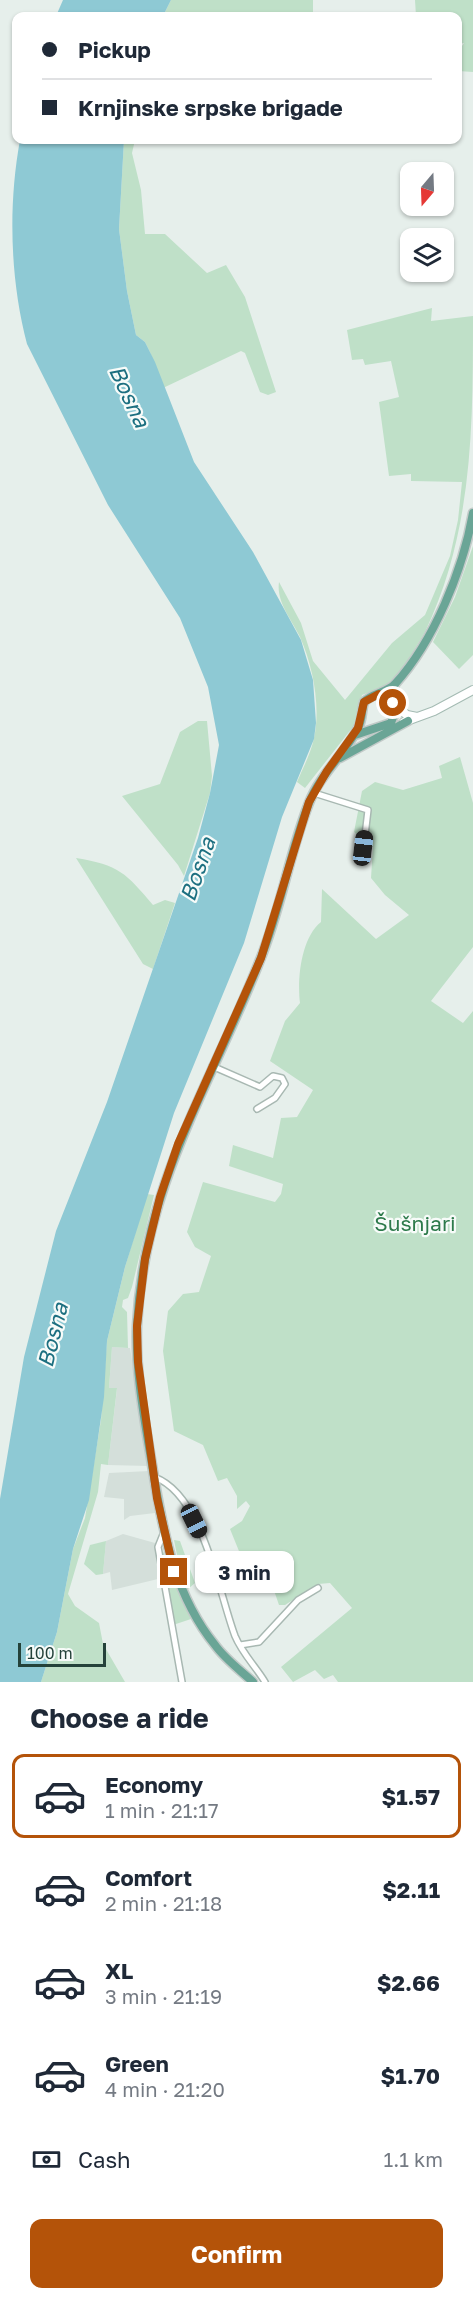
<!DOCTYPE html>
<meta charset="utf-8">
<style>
body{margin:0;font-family:"Golos Text",sans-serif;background:#f2f2f3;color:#1f2937;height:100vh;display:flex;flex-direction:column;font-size:22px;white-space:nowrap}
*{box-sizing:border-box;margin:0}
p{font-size:20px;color:#747a83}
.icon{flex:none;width:33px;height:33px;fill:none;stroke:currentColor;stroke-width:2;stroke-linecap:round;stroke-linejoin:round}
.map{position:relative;height:1682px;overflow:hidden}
.panel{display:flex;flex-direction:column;background:#fff;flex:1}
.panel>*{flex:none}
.top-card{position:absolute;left:12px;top:12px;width:450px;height:132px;border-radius:12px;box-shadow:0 2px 4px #0004;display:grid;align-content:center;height:132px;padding:0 30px;background:#fff}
.needle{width:39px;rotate:199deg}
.tools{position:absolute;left:400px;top:162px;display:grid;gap:12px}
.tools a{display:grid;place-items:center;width:54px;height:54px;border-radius:12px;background:#fff;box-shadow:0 2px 4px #0004;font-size:30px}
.scale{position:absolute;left:18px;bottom:15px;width:88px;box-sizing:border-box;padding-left:6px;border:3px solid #24423a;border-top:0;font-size:16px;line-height:21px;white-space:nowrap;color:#24423a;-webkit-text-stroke:4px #f7fbf9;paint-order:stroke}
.end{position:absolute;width:27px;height:27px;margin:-14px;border:8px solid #b45309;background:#fff;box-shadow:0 0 0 3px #fff}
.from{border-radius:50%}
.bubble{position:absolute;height:42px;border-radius:12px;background:#fff;box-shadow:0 2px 4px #0004;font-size:20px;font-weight:700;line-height:42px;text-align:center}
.car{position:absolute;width:18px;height:36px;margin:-18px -9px;border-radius:8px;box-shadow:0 0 4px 2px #0007;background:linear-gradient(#222 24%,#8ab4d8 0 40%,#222 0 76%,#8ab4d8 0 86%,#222 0)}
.top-card b{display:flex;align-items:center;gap:21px;height:57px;font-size:22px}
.top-card b+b{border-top:2px solid #e0e1e3}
.top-card i{width:15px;height:15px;background:#1f2937}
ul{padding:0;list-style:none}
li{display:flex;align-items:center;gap:18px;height:84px;margin:0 12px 9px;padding:0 18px;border:3px solid transparent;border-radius:12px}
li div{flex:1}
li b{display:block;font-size:22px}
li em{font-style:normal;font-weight:700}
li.on{border-color:#b45309}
li>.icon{width:54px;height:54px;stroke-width:1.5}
h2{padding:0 30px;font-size:27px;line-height:72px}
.pay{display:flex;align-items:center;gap:15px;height:66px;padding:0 30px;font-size:22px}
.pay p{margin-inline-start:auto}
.action{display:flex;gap:12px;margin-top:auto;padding:12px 30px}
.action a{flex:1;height:69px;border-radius:12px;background:#b45309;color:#fff;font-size:24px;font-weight:700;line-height:69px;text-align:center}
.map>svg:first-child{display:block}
.built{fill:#d4dfda}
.green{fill:#bfe0c8}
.water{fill:#8ec9d4}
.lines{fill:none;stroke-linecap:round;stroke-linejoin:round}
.street-casing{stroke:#a8b8b2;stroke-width:8}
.secondary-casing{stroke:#a4bbb3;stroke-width:10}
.primary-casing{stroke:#c2cac8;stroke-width:11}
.street{stroke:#fff;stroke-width:5}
.secondary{stroke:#fff;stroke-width:8}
.primary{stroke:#6aa596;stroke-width:8}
.route{stroke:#b45309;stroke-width:8}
.labels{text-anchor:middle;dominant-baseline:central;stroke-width:4.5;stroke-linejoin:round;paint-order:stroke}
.park-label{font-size:21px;fill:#2d7a4b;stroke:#f7fbf9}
.water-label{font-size:22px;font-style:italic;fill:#1c6f80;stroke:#f7fbf9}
</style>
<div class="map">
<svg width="473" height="1682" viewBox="0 0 473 1682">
<rect width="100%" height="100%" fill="#e6efeb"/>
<path class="built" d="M 112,1347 L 130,1348 L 149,1466 L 108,1465 L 117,1389 L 109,1388 Z
M 149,1471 L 155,1513 L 130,1516 L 124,1520 L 124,1499 L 104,1497 L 109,1473 Z
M 123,1534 L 155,1543 L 158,1579 L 112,1590 L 110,1572 L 103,1574 L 106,1541 Z"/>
<path class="green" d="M 171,0 L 313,0 L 313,16 L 163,16 Z
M 415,0 L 473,0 L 473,72 L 458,71 L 458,52 L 464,43 L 458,44 L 458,16 L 416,16 Z
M 124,140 L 135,140 L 132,153 L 141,190 L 145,234 L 165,234 L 207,273 L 226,265 L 245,297 L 276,392 L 268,395 L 260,392 L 245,353 L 241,351 L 163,388 L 150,352 L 145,342 L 136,335 L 127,291 L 119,229 Z
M 432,308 L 431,321 L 473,316 C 473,427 473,531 425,632 C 415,649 402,672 387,684 C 380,690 371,691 362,695 L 356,723 L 305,788 L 297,782 C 303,768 311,753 314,738 C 321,707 313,666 300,637 C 292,620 276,602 279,582 L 301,623 L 313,661 L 345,700 L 392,643 L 425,615 L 450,556 L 458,520 L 462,482 L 411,481 L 411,474 L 389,476 L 379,402 L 399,397 L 391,361 L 365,365 L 363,359 L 352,360 L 347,330 Z
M 473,546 L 473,655 L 459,669 L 433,642 L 455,597 Z
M 198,721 L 207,721 L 212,776 L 210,793 L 184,876 L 178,865 L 122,796 L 160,784 L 180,732 Z
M 460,757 L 473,803 L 473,947 L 431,1001 L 463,1023 L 473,1011 L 473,1682 L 338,1682 L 333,1675 L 324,1679 L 315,1670 L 293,1682 L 281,1667 L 352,1608 L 330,1583 L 318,1584 L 285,1605 L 279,1605 L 268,1573 L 229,1591 L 224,1575 L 243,1561 L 230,1529 L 242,1521 L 250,1506 L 246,1501 L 237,1509 L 237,1496 L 227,1478 L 218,1481 L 203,1445 L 174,1431 L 163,1351 L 168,1311 L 183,1294 L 199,1292 L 211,1256 L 195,1247 L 187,1232 L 203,1182 L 275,1202 L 281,1194 L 283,1184 L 229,1166 L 233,1145 L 273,1158 L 281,1118 L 297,1117 L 313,1090 L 270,1061 L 285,1021 L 300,1003 C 297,979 301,938 321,922 L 322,889 L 376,939 L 409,915 L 385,895 L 371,878 L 373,847 L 354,832 L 362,791 L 375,782 L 403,790 L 442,778 L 439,766 Z
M 76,858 C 119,865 126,873 153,905 L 165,900 L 175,903 L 153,969 L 143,964 Z
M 147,1194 L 154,1195 L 132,1287 L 128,1298 L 123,1300 L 122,1307 L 127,1312 L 128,1348 L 112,1347 L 109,1388 L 117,1388 L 108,1465 L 101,1464 L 98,1492 L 68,1594 L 75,1606 L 99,1623 L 103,1644 L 125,1682 L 41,1682 L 57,1632 L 73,1549 L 85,1518 L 101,1420 L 107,1341 L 125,1267 Z
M 174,1540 L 180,1541 L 195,1583 L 188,1589 L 181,1575 Z
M 106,1541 L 103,1574 L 96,1575 L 84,1564 L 90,1545 Z
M 163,1551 L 191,1619 L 173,1625 L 162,1557 Z"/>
<path class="water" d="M 63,0 L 171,0 L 163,16 L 56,16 Z
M 20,140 L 124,140 L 119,229 L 127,291 L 136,335 L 145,342 L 155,362 L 194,462 L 253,552 L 301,640 L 313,680 L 316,723 L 314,739 L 282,817 L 244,943 L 174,1113 L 125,1267 L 107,1341 L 104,1397 L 89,1500 L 73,1549 L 57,1632 L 41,1682 L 0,1682 L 0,1499 L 24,1357 L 56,1231 L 107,1102 L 198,838 L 210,793 L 219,745 L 208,687 L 180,618 L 108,505 L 27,344 C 10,279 8,206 20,140 Z"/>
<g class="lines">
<defs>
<path id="street" d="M 314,793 L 368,810 L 362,861
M 212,1066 L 260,1087 L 273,1076 L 282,1078 L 285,1084 L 275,1098 L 257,1109
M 154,1477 C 203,1494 219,1594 235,1636 C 242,1653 256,1667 265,1682
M 164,1532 L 158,1547 L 182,1682
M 240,1645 L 259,1642 L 298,1600 L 318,1588"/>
<path id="secondary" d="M 394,705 L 407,715 L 417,717
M 404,722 L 434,711 L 473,690"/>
<path id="primary" d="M 355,735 L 391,723 L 395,712 L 394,685
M 340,758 L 408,721
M 253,1682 C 240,1670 225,1659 215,1645 C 176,1597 164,1537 154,1477 C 146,1427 135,1376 137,1325 C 144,1184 211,1085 260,960 C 281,909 289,854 309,803 C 320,774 345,754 358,728 C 363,719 361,711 364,702 C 372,693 387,693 395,684 C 434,641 463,570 473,513"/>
</defs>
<use href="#street" class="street-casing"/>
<use href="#secondary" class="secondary-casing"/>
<use href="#primary" class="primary-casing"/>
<use href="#street" class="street"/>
<use href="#secondary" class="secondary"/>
<use href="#primary" class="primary"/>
</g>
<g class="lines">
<path class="route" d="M 174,1572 L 157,1498 L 138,1362 L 137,1326 L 145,1259 L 160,1197 L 178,1144 L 261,958 L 309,802 L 327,771 L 358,728 L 364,702 L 379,694 L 393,703"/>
</g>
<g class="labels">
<g class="park-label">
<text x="415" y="1223">Šušnjari</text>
</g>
<g class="water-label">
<text transform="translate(130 396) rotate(65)">Bosna</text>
<text transform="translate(197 869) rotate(-71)">Bosna</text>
<text transform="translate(52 1335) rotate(-76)">Bosna</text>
</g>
</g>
</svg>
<div class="tools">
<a><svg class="needle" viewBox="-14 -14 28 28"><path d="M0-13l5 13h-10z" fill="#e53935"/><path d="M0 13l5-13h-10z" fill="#747a83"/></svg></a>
<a><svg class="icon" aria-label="layers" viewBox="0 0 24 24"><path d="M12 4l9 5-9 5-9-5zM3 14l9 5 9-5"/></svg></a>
</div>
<div class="scale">100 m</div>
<i class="end from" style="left:393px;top:703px"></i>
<i class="end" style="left:174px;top:1572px"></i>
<div class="bubble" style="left:195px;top:1551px;width:99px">3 min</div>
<i class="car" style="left:363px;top:848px;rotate:7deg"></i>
<i class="car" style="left:194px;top:1521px;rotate:154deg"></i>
<div class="top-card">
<b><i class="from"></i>Pickup</b>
<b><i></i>Krnjinske srpske brigade</b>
</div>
</div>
<section class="panel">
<h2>Choose a ride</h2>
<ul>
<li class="on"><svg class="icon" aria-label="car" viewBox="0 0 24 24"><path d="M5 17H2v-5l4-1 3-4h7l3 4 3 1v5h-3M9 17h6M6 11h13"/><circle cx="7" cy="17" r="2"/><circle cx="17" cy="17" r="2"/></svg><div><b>Economy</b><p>1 min · 21:17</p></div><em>$1.57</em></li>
<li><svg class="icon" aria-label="car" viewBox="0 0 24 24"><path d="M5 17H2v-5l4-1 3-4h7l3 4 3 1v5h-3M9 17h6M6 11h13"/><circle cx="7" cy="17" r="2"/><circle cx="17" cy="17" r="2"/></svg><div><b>Comfort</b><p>2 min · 21:18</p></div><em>$2.11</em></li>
<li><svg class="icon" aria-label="car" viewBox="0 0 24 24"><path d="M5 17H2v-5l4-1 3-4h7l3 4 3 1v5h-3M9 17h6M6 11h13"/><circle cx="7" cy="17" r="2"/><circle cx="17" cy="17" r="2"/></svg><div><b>XL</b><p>3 min · 21:19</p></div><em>$2.66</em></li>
<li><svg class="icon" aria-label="car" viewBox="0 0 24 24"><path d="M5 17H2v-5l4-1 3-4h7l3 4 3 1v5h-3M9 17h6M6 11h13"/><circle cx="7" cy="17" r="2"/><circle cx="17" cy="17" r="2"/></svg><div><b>Green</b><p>4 min · 21:20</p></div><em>$1.70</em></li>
</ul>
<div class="pay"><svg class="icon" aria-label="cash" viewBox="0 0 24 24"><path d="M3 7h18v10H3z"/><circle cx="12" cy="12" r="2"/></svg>Cash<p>1.1 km</p></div>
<div class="action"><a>Confirm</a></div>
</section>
